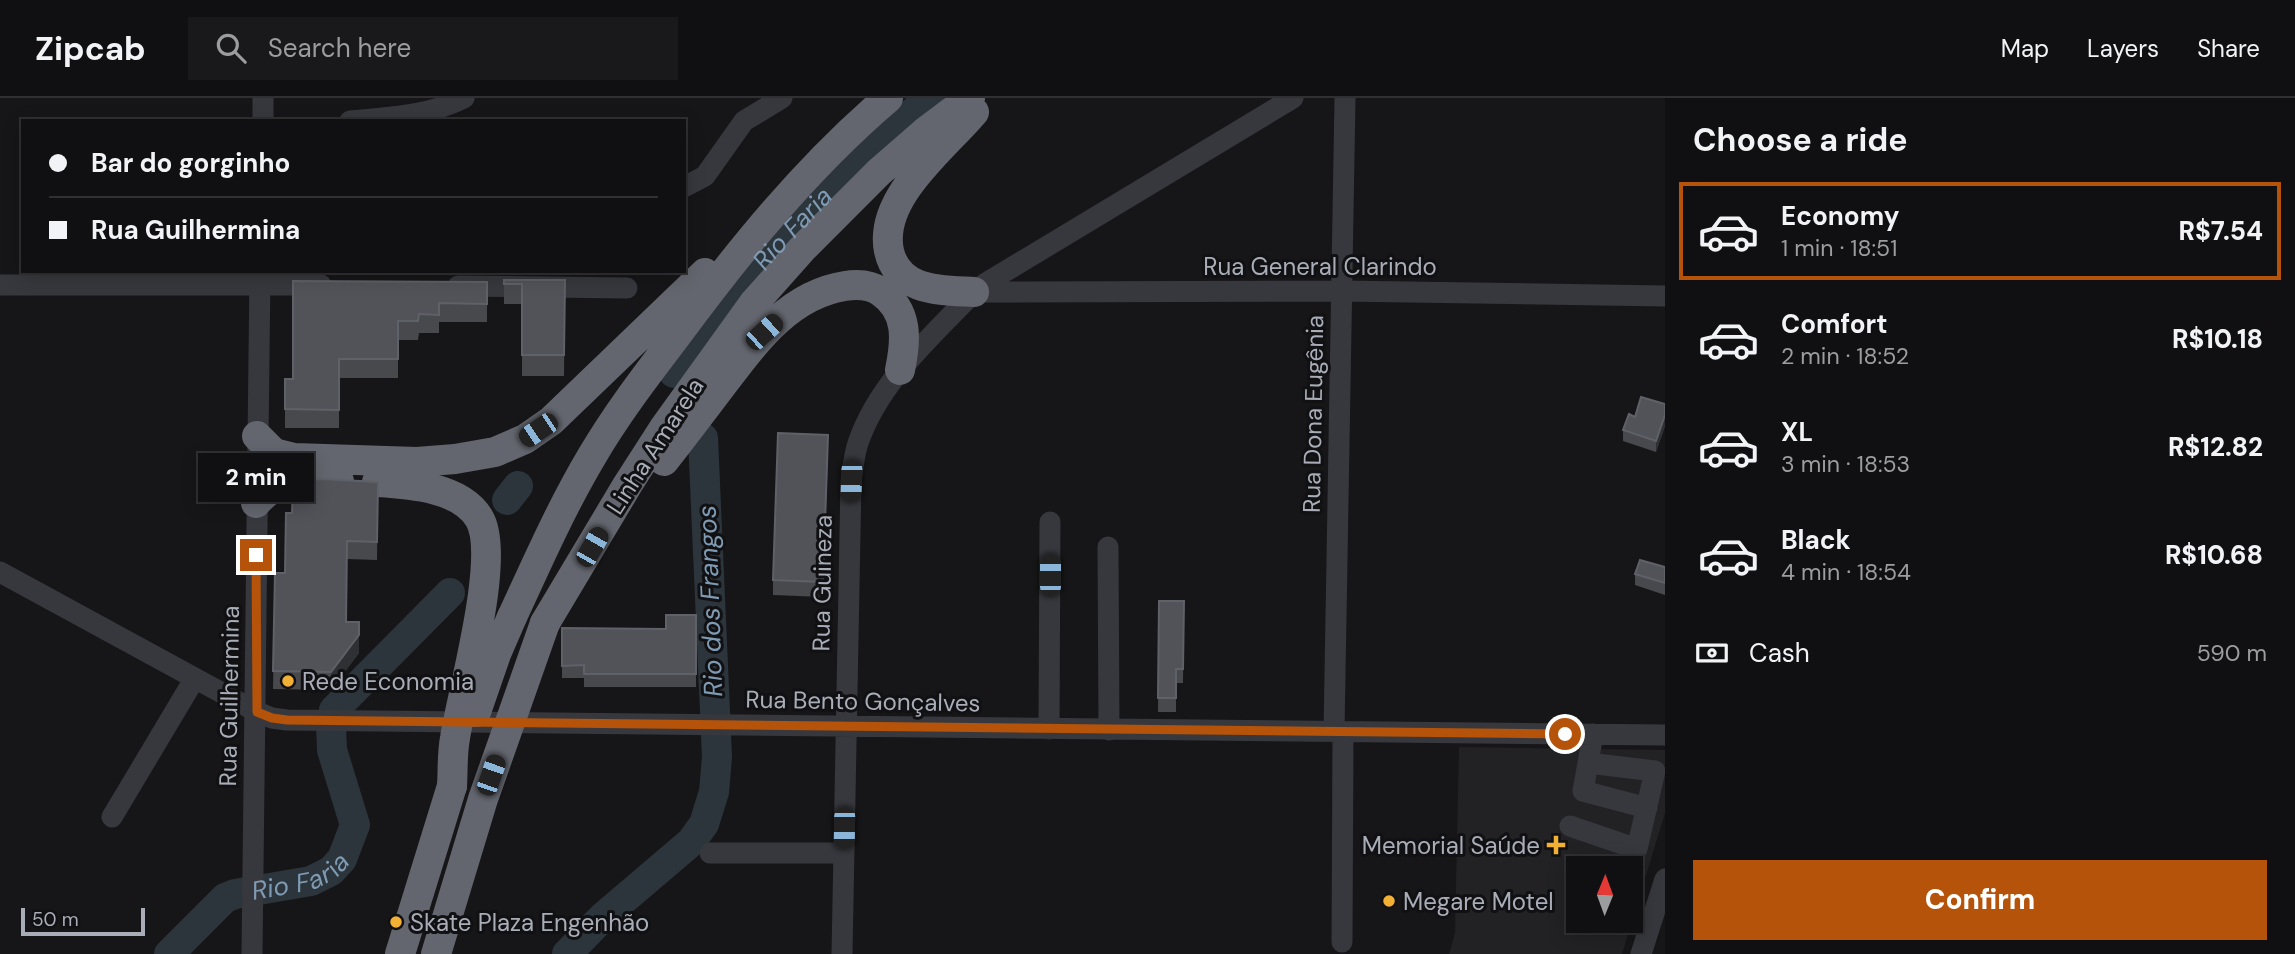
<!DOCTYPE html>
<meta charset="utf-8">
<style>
body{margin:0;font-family:"DM Sans",sans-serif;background:#19191b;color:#f1f3f6;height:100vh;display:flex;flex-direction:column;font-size:26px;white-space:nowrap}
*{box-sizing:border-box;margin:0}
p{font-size:23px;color:#9c9d9f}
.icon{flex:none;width:38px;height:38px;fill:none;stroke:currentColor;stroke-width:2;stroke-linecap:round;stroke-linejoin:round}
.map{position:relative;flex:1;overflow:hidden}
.panel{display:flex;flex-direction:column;background:#101012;width:630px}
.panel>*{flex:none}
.banner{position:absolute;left:21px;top:21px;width:665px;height:154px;border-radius:0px;box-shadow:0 4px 18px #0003,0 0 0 2px #303032;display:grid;align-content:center;height:154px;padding:0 28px;background:#101012}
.needle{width:46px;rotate:1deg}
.fabs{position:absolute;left:1566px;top:758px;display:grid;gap:14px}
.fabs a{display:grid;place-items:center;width:77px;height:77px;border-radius:0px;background:#101012;box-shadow:0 4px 18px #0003,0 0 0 2px #303032;font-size:35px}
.scale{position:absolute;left:21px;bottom:18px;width:124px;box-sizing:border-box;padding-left:7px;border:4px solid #a8adb8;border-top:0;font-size:19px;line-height:24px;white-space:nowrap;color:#a8adb8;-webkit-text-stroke:5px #111113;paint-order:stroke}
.end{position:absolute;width:32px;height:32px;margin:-16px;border:9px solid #b45309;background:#fff;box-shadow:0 0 0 4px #fff}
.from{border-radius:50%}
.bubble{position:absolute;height:49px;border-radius:0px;background:#101012;box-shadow:0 4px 18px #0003,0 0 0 2px #303032;font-size:23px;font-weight:800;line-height:49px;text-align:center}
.car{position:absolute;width:21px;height:42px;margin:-21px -10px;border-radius:9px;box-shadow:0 0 5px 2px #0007;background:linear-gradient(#222 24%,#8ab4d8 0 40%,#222 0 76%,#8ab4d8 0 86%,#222 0)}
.banner b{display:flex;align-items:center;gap:24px;height:66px;font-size:26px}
.banner b+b{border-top:2px solid #303032}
.banner i{width:18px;height:18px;background:#f1f3f6}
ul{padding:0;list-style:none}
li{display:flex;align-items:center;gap:21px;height:98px;margin:0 14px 10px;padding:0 14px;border:4px solid transparent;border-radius:0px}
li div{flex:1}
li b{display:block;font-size:26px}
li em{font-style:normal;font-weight:800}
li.current{border-color:#b45309}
li>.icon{width:63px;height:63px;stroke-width:1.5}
h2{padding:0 28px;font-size:32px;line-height:84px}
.pay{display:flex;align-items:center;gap:18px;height:77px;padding:0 28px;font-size:26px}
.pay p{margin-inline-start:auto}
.button{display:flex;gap:14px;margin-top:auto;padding:14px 28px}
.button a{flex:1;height:80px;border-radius:0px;background:#b45309;color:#fff;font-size:28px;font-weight:800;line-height:80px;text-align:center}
header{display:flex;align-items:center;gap:42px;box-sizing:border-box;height:98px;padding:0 35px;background:#101012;border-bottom:2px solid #303032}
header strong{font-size:33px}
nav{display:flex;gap:38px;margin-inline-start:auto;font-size:24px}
.search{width:490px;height:63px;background:#19191b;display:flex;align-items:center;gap:18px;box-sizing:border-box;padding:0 24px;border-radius:0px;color:#9c9d9f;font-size:26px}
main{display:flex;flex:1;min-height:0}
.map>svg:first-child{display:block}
.built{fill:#222225;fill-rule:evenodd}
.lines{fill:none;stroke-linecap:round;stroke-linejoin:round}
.river{stroke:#2c353c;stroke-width:30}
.minor{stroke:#37383d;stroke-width:21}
.highway{stroke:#63666e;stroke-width:30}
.highway-bridge{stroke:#63666e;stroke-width:30}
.wall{fill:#47494d}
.shaded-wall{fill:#2f3033}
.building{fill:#525359;stroke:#5f6168;stroke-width:2}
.route{stroke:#b45309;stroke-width:9}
.poi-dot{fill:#f2b134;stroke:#111113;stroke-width:2.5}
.labels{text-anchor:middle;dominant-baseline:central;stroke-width:6;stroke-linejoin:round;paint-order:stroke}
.street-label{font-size:24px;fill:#a8adb8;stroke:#111113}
.poi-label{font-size:24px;fill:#a8adb8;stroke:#111113;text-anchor:start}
.water-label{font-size:26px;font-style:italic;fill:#7f9bb3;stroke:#111113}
</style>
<header>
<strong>Zipcab</strong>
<div class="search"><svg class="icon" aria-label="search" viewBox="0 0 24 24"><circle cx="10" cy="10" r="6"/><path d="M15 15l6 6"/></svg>Search here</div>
<nav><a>Map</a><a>Layers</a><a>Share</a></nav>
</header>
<main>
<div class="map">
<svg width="1665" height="856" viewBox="0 0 1665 856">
<rect width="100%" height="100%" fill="#161618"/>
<path class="built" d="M 1459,649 L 1665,652 L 1665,715 L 1622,856 L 1449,856 L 1455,835 ZM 1578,770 L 1631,770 L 1631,822 L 1578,822 Z"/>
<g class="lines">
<g class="river">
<path id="s1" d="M 674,275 L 765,159 L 840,80 L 929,0"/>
<path d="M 507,402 L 518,388"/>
<path id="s2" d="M 169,856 L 225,800 L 235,796 L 311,783 L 331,773 L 342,761 L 355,727 L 332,652 L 331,627 L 334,612 L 450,495"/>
<path d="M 567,856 L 603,819 L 691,744 L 704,726 L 714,694 L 717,659 L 703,340"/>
</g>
<path class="minor" d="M 263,23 L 263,0
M 350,23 C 390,19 429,18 464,0
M 684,89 L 705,78 L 744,23 L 782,0
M 0,187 L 321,187
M 458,188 L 627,190
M 974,194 L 1341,193 L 1665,198
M 1108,449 L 1109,632
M 0,474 L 257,614 L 272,620 L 287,622 L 1665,637
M 1049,631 L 1050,424
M 1334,634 L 1345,0
M 1588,665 L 1583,693 L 1647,710
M 112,719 L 195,580
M 1570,728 L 1637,751 L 1655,673 L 1588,665 L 1593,636
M 710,755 L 844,755
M 1342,844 L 1343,634
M 252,856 L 260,173
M 842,856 L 851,383 C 853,370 854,357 858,345 C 879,284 931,239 974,194 L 986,185 L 1293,0
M 1641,856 L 1665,781"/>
<path class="highway" d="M 974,14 C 943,51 878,100 889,153 C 898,194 941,192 974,194
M 257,338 L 274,355 L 294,360 L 417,364 L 455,361 L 495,354 L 525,341 L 551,323 L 705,175
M 664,363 C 683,339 701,315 720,290 C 753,247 787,197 845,188 C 858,186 871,187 881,194 C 909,213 906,243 900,272
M 256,405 C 280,376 305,382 339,383
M 512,519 C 537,465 561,410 592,358 C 616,317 645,279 674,241 C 738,154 806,70 888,0
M 545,525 L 628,386 L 664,330 L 754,205 L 802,151 L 879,74 L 925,34 L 970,0
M 400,856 L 452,688"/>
<path class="highway-bridge" d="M 377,384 C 410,386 460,389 479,420 C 502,457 462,594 455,640 C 452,656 453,672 452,688
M 476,614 L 496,556 L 512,519
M 436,856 L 483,701 L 545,525"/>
</g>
<path class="wall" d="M 504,182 L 565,182 L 564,278 L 522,278 L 522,206 L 504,206 Z
M 293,183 L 487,184 L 487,224 L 439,224 L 439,235 L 419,235 L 418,242 L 398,242 L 398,280 L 339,280 L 339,330 L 285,330 L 285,281 L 293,281 Z
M 1665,306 L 1665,328 L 1656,354 L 1623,343 L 1623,332 L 1635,319 Z
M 828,352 L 823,499 L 773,497 L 773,482 Z
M 378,384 L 377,462 L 347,461 L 346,524 L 359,555 L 331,592 L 273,591 L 275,475 L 285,475 L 292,415 Z
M 1665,469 L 1665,497 L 1635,487 L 1635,476 Z
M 1159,503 L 1184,503 L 1183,585 L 1176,585 L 1176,614 L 1158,614 Z
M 696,517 L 696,589 L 584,589 L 584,580 L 562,580 L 562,530 L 666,531 Z"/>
<path class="shaded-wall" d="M 1665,317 L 1665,328 L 1656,354 L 1656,343 Z
M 359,524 L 359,555 L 331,592 L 331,574 Z"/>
<path class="building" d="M 504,182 L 565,182 L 564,257 L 522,257 L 522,186 L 504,186 Z
M 293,183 L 487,184 L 487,206 L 439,205 L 439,217 L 419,216 L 418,223 L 398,223 L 398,261 L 339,261 L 339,312 L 285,311 L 285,281 L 293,281 Z
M 1641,299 L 1665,306 L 1665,317 L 1656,343 L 1623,332 L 1629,316 L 1635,319 Z
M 778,335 L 828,337 L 823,484 L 773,482 Z
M 322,381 L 378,384 L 377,444 L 347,443 L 346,524 L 359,524 L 359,537 L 331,574 L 273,573 L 275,475 L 285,475 L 286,415 L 292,415 L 293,382 Z
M 1640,462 L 1665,469 L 1665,485 L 1635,476 Z
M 1159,503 L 1184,503 L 1183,571 L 1176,571 L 1176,600 L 1158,600 Z
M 666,517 L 696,517 L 696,576 L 584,576 L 584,567 L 562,568 L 562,530 L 666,531 Z"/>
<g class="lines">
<path class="route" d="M 256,457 L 257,614 L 272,620 L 287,622 L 1565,636"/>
</g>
<g class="poi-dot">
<circle cx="288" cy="583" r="7"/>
<path d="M1552.5 736.5h7v7h7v7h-7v7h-7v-7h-7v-7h7z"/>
<circle cx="1389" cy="803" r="7"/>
<circle cx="396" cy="824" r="7"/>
</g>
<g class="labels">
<g class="street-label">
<text x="1320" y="168">Rua General Clarindo</text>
<text transform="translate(1313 316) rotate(-89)">Rua Dona Eugênia</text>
<text transform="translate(655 348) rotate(-57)">Linha Amarela</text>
<text transform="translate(822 485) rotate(-89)">Rua Guineza</text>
<text transform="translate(229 598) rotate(-89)">Rua Guilhermina</text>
<text transform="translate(863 603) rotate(1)">Rua Bento Gonçalves</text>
</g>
<g class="poi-label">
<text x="302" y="583">Rede Economia</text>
<text x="1540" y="747" text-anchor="end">Memorial Saúde</text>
<text x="1403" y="803">Megare Motel</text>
<text x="410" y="824">Skate Plaza Engenhão</text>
</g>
<g class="water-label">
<text stroke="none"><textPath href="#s1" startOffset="187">Rio Faria</textPath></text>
<text transform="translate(710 503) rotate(-92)">Rio dos Frangos</text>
<text stroke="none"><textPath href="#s2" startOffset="158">Rio Faria</textPath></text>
</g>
</g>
</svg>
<div class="fabs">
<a><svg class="needle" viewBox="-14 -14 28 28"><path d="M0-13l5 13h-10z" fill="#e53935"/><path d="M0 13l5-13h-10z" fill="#9c9d9f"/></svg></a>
</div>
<div class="scale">50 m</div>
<i class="end from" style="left:1565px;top:636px"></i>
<i class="end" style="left:256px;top:457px"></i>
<div class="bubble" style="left:198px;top:355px;width:116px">2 min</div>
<i class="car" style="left:764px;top:234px;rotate:48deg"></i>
<i class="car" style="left:538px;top:332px;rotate:236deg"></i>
<i class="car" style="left:851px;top:383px;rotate:182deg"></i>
<i class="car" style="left:592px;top:449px;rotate:30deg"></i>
<i class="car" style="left:1050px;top:477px;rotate:0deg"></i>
<i class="car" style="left:491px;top:677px;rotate:19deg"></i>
<i class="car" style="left:844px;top:730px;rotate:181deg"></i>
<div class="banner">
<b><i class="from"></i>Bar do gorginho</b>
<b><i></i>Rua Guilhermina</b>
</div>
</div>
<section class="panel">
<h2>Choose a ride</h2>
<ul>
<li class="current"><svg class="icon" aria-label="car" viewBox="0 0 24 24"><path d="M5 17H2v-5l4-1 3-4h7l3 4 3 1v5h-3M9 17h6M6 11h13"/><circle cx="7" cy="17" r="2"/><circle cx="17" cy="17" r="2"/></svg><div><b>Economy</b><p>1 min · 18:51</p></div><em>R$7.54</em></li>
<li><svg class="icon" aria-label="car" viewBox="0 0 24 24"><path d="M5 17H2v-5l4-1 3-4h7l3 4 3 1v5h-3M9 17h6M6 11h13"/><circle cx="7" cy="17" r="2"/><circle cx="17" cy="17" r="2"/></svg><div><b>Comfort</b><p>2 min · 18:52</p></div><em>R$10.18</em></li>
<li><svg class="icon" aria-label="car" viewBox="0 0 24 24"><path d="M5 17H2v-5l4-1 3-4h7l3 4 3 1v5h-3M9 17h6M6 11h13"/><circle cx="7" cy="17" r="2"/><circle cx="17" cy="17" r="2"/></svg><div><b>XL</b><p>3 min · 18:53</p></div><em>R$12.82</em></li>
<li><svg class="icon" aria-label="car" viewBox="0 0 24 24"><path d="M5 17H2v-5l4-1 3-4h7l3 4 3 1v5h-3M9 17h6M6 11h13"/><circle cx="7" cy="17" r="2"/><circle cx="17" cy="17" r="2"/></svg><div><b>Black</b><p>4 min · 18:54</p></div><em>R$10.68</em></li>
</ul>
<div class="pay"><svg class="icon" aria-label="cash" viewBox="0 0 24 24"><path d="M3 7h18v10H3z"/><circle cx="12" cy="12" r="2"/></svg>Cash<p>590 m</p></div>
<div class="button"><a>Confirm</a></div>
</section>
</main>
